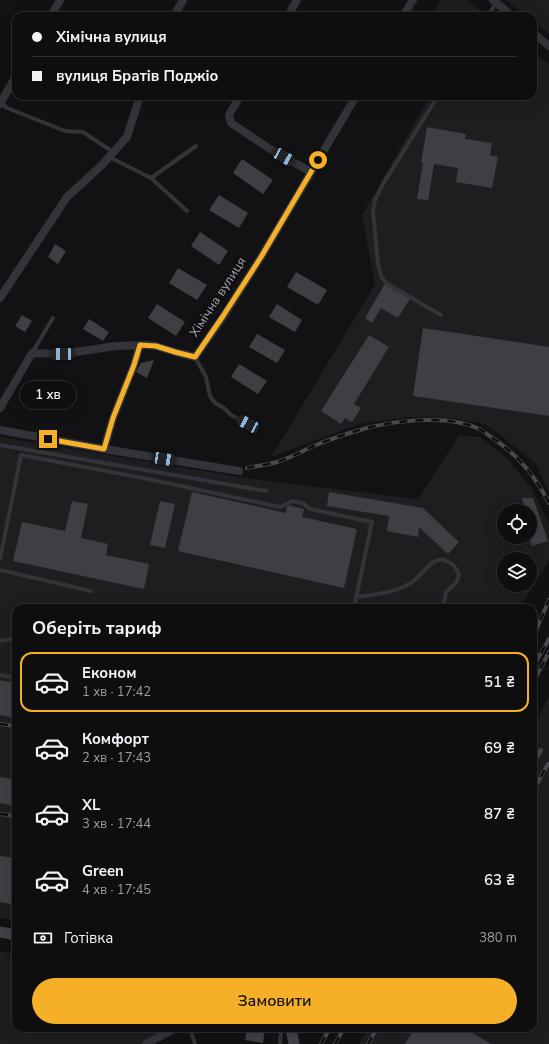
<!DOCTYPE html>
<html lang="uk">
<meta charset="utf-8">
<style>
body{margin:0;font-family:"Nunito Sans",sans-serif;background:#171718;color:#f1f3f6;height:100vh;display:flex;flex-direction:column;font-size:15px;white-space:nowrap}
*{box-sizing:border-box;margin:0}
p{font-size:13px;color:#9b9c9e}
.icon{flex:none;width:22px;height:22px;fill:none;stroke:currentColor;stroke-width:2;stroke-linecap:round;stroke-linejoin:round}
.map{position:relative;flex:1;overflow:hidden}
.sheet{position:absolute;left:12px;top:604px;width:525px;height:428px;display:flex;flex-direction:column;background:#0e0e0f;border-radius:12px;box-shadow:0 4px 16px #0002,0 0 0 1px #2e2e2f}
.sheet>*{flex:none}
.banner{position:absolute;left:12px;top:12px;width:525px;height:88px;border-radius:12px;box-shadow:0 4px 16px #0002,0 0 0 1px #2e2e2f;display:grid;align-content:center;height:88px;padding:0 20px;background:#0e0e0f}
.controls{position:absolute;left:497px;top:504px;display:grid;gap:8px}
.controls a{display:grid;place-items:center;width:40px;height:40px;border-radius:50%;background:#0e0e0f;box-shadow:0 4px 16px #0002,0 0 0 1px #2e2e2f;font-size:20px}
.end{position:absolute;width:18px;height:18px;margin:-9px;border:5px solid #f6b028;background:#111;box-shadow:0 0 0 2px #111}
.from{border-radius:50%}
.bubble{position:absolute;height:28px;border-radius:14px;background:#0e0e0f;box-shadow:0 4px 16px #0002,0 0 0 1px #2e2e2f;font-size:13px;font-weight:600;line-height:28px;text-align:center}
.car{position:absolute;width:12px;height:24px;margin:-12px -6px;border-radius:5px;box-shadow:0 0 3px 1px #0007;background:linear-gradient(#222 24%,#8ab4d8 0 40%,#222 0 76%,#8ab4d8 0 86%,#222 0)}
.banner b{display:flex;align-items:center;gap:14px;height:38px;font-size:15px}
.banner b+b{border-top:1px solid #2e2e2f}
.banner i{width:10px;height:10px;background:#f1f3f6}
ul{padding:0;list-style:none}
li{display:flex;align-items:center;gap:12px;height:60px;margin:0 8px 6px;padding:0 12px;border:2px solid transparent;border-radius:12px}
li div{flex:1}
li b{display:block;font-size:15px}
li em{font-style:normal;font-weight:600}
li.selected{border-color:#f6b028}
li>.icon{width:36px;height:36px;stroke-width:1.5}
h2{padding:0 20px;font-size:18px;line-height:48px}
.pay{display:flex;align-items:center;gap:10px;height:44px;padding:0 20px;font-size:15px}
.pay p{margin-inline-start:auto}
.cta{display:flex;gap:8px;margin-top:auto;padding:8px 20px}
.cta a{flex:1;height:46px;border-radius:24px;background:#f6b028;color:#111;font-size:16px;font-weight:600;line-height:46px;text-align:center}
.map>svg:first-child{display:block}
.built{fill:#1e1e21;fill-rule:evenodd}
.building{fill:#3e3f44}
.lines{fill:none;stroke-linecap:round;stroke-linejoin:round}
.lane{stroke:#333439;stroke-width:4}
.street{stroke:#333439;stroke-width:8}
.secondary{stroke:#414349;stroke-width:11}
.rail-casing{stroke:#484a50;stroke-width:4}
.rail{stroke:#0e0e0f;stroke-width:2.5;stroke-dasharray:8;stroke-linecap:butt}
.route{stroke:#f6b028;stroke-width:5}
.labels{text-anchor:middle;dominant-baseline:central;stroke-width:3.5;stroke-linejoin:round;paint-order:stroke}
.street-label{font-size:13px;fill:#a4a9b5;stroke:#0e0e0f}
</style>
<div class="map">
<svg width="549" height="1044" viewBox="0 0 549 1044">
<rect width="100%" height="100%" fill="#121214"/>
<path class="built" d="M 440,0 L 467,0 L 487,16 L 432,16 Z
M 506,0 L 549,0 L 549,34 L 533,21 L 533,16 L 526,16 Z
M 533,52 L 549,65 L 549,493 L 536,464 L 508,441 L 485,424 L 451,418 L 410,417 L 359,424 L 271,457 L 375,285 L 362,215 L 430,96 L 533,96 Z
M 459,435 L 480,437 L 507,458 L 532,489 L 549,524 L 549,560 L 521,606 L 523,608 L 16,608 L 16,921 L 0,918 L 0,437 L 252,479 L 418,499 ZM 504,511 L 530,511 L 530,537 L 504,537 ZM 504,559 L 530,559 L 530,585 L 504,585 Z
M 549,697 L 549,1044 L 359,1044 L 368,1028 L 533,1028 L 533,726 Z
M 0,951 L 16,954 L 16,1028 L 170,1028 L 140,1044 L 0,1044 Z"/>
<path class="building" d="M 427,127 L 466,134 L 465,139 L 492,143 L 490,155 L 498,157 L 492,188 L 456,182 L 458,168 L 434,164 L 428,200 L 417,199 L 423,163 L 421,163 Z
M 242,159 L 273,180 L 263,194 L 233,173 Z
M 219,195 L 248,213 L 239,228 L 209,210 Z
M 200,232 L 228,251 L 219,265 L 191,246 Z
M 55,244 L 66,251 L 58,264 L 48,257 Z
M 178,268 L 207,285 L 197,300 L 169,283 Z
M 296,272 L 327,290 L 318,305 L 287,287 Z
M 385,284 L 410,299 L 398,318 L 381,308 L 372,323 L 365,318 Z
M 157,304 L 185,322 L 176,336 L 148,318 Z
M 277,304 L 302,320 L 295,332 L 269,317 Z
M 22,315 L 32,321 L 25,332 L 15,326 Z
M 89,319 L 109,332 L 103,341 L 83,329 Z
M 423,328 L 549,347 L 549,416 L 413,396 Z
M 257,334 L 285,350 L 277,363 L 249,347 Z
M 369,335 L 389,347 L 354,404 L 361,408 L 352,422 L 345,418 L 341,424 L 321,411 Z
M 154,360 L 147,378 L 136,372 L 141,363 Z
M 239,364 L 267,381 L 258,394 L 231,377 Z
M 192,492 L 286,513 L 287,505 L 304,509 L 302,517 L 357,529 L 344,588 L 178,551 Z
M 329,492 L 423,508 L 459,542 L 448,554 L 419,527 L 418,537 L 387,531 L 389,516 L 327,506 Z
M 522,498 L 533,498 L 548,541 L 532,546 L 529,537 L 530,537 L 530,511 L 526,511 Z
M 72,501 L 88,504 L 81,538 L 108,544 L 106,555 L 149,564 L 144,589 L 13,561 L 22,522 L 65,531 Z
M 160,501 L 175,504 L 165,548 L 150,545 Z
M 0,680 L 16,683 L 16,718 L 0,715 Z
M 0,777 L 16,780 L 15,789 L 16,789 L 16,806 L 0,803 Z
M 0,856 L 16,858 L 16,905 L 0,902 Z
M 247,1028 L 256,1028 L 265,1029 L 263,1043 L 245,1040 Z
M 415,1028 L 464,1028 L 491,1044 L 405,1044 Z"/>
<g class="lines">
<path class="lane" d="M 488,16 L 496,3
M 438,96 L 383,184 L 375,200 L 373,211 L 378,264 L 381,276 L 386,283 L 441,315
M 1,102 L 7,108 L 65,131 L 83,132 L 113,152
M 109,157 L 151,178
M 187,211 L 151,178 L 196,146
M 32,353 L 53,318
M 195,357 L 206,377 L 210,396 L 215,403 L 224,408 L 231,415 L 248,424
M 0,445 L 266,491
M 0,559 L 21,455 L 143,478 L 280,507 L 293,501 L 304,504 L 310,509 L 372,522 L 354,608
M 0,570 L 91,591
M 356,597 C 375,595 400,592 415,580 C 421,575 429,563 436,561 C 446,556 456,566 459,575 L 456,583 L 446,592 L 443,608
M 0,641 L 4,640 L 16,639
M 0,675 L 16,678
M 190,1028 L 195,1044
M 280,1044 L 281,1028"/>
<path class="street" d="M 493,0 L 512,16
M 51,16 L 60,0
M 174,16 L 183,0
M 288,16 L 297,0
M 403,16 L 413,0
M 533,33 L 549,46
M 240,96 L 229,115 L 231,123 L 270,149 L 311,172
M 0,104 L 16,76
M 0,298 L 67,197 L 102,165 L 127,137 L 140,96
M 0,408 L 32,353 L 62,354 L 116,346 L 147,345 L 156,346 L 175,352 L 195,357 L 223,317 L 261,257 L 356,96
M 0,430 L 104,449 L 239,471
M 104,449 L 113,418 L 134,365 L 140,345
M 146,1044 L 176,1028"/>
<path class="secondary" d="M 0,932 L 16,935
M 291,1028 L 294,1044"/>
<defs>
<path id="rail" d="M 247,468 C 256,466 267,465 277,462 C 290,458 302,451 316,445 C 328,440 340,436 353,432 C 386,421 447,413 479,429 C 484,431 489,436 494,439 C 519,456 535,476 549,503
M 139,606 L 168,608
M 534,635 L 549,600
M 533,667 L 549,639
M 533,683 L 549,652
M 0,724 L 16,726
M 533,764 L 541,750
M 533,791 L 548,764
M 0,814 L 16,816
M 321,1044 L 330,1028
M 335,1044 L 344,1028
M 368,1044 L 377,1028"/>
</defs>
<use href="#rail" class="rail-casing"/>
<use href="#rail" class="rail"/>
</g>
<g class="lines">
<path class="route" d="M 48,439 L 104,449 L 113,418 L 134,365 L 140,345 L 156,346 L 175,352 L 195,357 L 223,316 L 261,257 L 318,160"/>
</g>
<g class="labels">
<g class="street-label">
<text transform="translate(218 297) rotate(-57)">Хімічна вулиця</text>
</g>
</g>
</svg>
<div class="controls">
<a><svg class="icon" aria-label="locate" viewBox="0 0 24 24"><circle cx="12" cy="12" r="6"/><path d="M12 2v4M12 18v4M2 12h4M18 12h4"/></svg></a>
<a><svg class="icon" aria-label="layers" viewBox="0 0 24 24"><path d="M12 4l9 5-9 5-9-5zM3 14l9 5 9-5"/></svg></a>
</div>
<i class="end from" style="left:318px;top:160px"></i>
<i class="end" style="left:48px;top:439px"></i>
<div class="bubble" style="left:20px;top:381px;width:56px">1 хв</div>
<i class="car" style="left:284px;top:157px;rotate:119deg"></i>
<i class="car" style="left:62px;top:354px;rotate:271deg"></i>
<i class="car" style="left:248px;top:424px;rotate:298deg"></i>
<i class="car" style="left:164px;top:459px;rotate:99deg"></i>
<div class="banner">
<b><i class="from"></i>Хімічна вулиця</b>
<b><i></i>вулиця Братів Поджіо</b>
</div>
<section class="sheet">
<h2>Оберіть тариф</h2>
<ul>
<li class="selected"><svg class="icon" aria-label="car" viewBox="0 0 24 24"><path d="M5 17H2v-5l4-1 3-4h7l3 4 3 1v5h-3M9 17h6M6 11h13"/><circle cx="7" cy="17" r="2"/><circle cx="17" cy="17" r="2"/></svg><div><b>Економ</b><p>1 хв · 17:42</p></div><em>51 ₴</em></li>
<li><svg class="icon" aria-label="car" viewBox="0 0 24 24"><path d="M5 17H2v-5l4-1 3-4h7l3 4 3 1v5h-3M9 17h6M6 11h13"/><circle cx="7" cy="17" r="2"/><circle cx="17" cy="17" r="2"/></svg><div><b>Комфорт</b><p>2 хв · 17:43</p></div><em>69 ₴</em></li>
<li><svg class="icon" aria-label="car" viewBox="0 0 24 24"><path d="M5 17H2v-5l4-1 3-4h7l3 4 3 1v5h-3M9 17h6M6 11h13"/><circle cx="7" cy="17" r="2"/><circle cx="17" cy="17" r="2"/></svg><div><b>XL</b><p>3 хв · 17:44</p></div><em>87 ₴</em></li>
<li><svg class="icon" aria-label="car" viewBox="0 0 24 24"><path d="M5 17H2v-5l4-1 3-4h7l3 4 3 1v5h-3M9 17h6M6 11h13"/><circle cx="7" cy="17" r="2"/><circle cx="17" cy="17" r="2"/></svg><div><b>Green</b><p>4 хв · 17:45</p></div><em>63 ₴</em></li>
</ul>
<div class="pay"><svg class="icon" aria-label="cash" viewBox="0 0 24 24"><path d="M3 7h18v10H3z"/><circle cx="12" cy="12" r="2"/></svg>Готівка<p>380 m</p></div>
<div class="cta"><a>Замовити</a></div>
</section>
</div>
